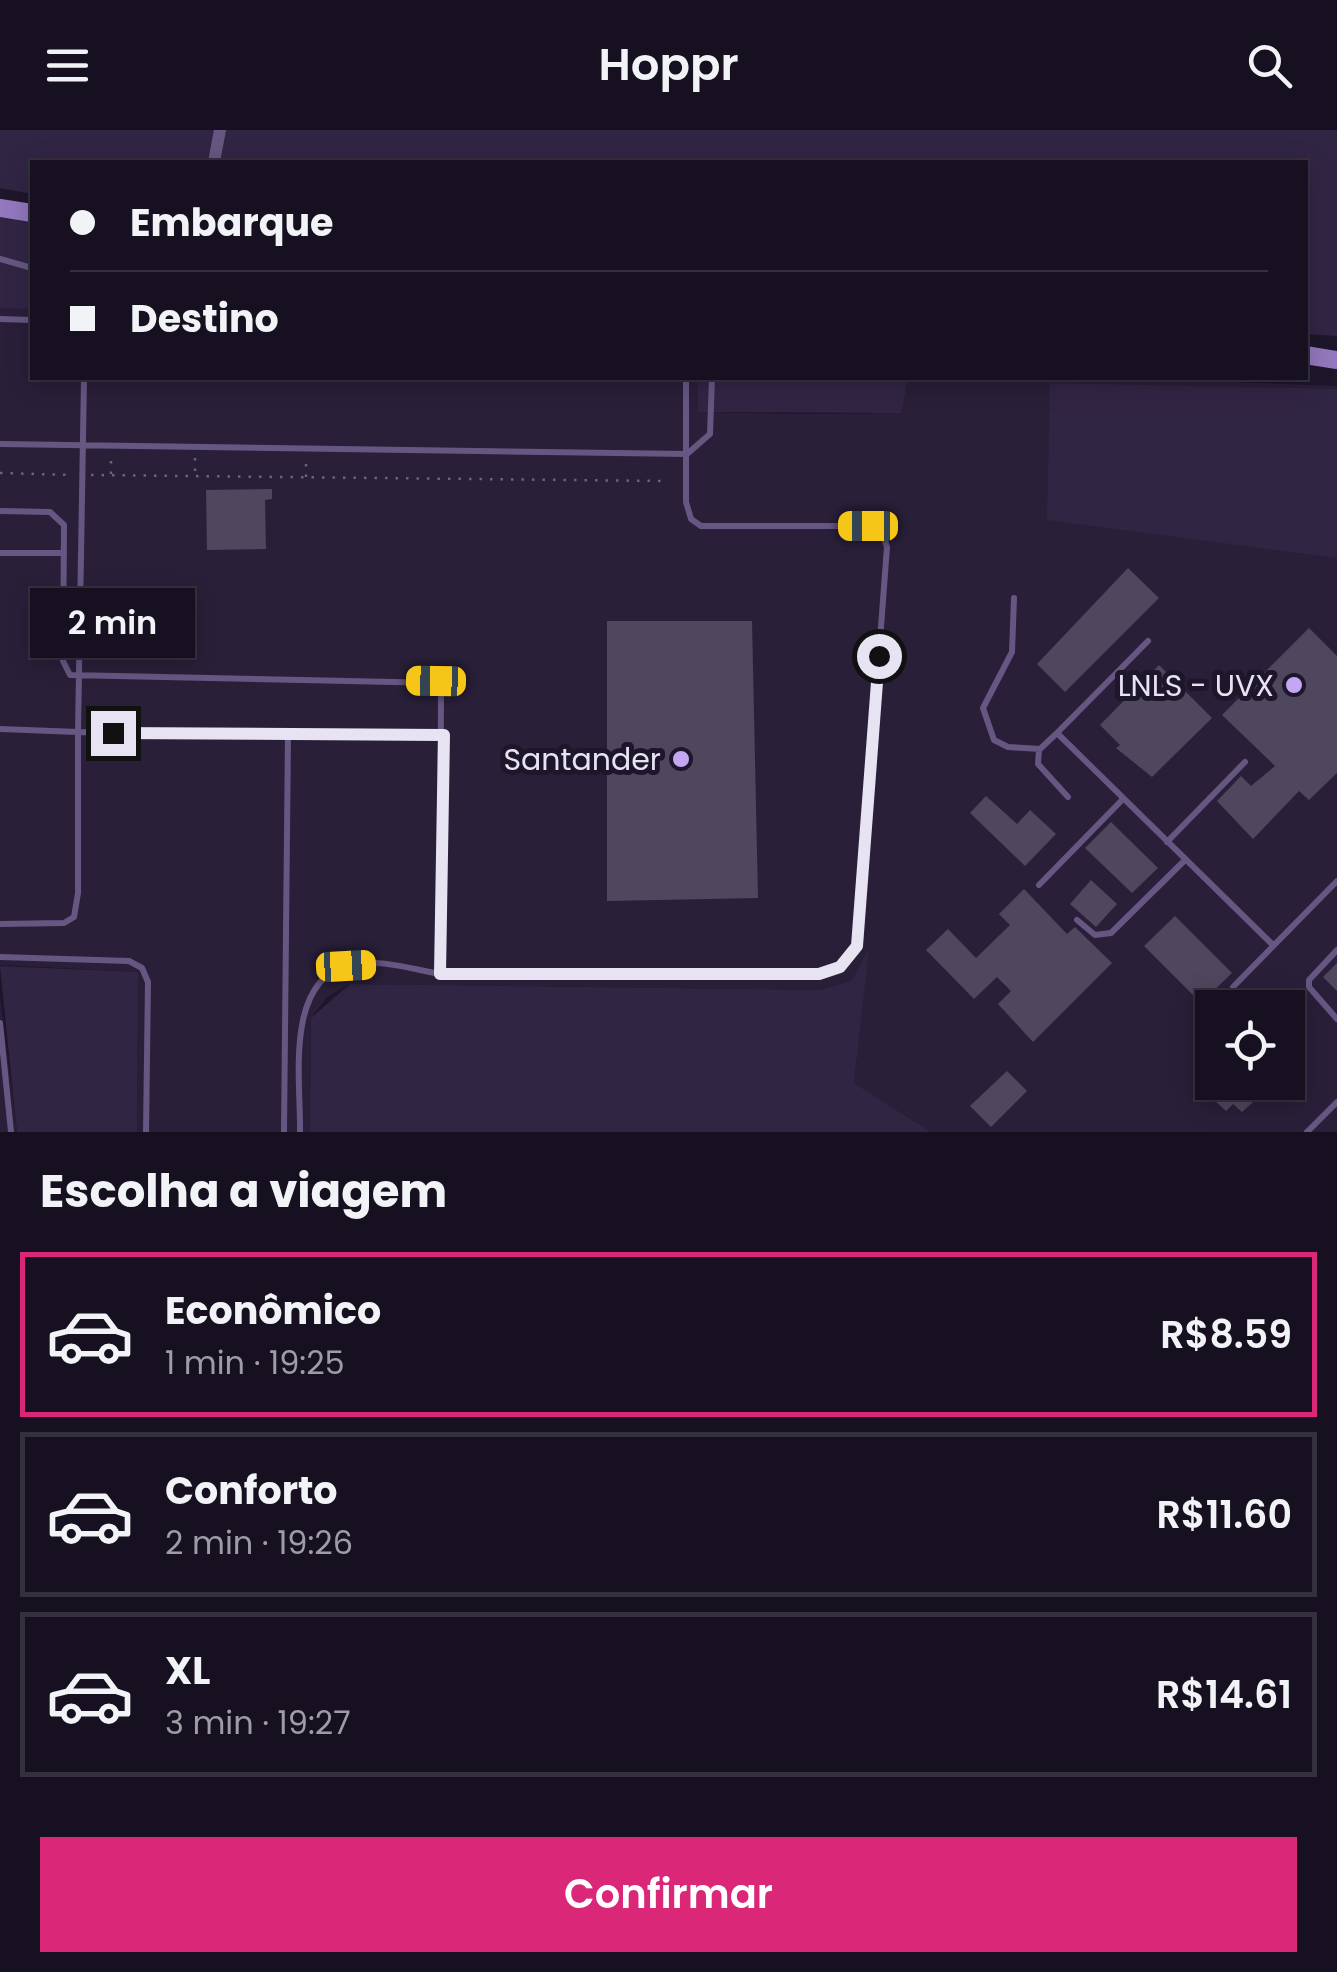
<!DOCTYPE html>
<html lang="pt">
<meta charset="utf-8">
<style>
body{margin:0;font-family:Poppins,sans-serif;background:#1f1929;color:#f1f3f6;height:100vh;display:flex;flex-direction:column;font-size:38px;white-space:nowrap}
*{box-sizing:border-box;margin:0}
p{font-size:32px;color:#9e9da5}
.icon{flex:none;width:55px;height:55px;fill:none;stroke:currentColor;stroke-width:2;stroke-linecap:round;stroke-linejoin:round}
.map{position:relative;height:1002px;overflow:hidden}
.side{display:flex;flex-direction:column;background:#161020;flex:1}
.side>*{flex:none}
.guide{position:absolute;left:30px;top:30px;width:1278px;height:220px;border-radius:0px;box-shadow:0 5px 25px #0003,0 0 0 2px #35303e;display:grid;align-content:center;height:220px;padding:0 40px;background:#161020}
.controls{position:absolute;left:1195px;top:860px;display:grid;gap:20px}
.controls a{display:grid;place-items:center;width:110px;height:110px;border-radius:0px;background:#161020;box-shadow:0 5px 25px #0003,0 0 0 2px #35303e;font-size:50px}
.end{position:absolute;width:45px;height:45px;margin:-22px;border:12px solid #e8e3f2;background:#111;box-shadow:0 0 0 5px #111}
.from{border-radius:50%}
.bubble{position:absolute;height:70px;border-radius:0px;background:#161020;box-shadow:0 5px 25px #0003,0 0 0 2px #35303e;font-size:32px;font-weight:600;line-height:70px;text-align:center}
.car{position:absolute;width:30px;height:60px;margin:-30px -15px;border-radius:12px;box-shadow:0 0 8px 2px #0007;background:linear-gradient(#f5c518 24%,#345 0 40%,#f5c518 0 76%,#345 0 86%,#f5c518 0)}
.guide b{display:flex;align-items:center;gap:35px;height:95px;font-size:38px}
.guide b+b{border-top:2px solid #35303e}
.guide i{width:25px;height:25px;background:#f1f3f6}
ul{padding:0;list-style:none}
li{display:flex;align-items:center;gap:30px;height:165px;margin:0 20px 15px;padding:0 20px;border:5px solid #35303e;border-radius:0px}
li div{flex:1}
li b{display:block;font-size:38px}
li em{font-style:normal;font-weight:600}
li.selected{border-color:#db2777}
li>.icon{width:90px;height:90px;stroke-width:1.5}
h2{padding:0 40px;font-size:45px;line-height:120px}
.primary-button{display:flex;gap:20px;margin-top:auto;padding:20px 40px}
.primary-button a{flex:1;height:115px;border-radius:0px;background:#db2777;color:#fff;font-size:40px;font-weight:600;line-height:115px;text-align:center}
header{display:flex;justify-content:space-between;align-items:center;height:130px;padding:0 40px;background:#161020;font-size:45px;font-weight:600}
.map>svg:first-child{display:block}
.built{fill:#291f39;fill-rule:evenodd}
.green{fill:#312544}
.building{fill:#4f475e}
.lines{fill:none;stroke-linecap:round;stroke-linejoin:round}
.path{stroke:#6c6577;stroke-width:2.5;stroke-dasharray:2.5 8;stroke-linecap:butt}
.lane{stroke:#665782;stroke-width:6}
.street{stroke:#665782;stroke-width:12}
.secondary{stroke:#9378be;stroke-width:18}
.route{stroke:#e8e3f2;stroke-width:12}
.poi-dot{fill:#c3a7f2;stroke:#1e162a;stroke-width:4}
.labels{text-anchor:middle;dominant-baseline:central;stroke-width:10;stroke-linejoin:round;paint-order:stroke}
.poi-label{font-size:30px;fill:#e8e3f2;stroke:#1e162a;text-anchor:end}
</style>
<header><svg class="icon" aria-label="menu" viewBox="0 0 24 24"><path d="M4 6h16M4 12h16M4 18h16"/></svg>Hoppr<svg class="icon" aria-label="search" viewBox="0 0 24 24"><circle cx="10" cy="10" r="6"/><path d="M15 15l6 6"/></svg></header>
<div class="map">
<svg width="1337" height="1002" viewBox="0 0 1337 1002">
<rect width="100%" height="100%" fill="#1e162a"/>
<path class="built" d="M 0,178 L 32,178 L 32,248 L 697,248 L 698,282 L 807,284 L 902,283 L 908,248 L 1119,248 L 1337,256 L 1337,1002 L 931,1002 L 854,953 L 868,822 L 851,851 L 821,860 L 350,854 L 327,867 L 311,888 L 310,1002 L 137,1002 L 138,842 L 0,835 ZM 1212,878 L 1288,878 L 1288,952 L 1212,952 Z
M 0,867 L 17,1002 L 0,1002 Z"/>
<path class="green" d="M 0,0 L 1337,0 L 1337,206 L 1305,204 L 1305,32 L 32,32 L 32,64 L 0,58 Z
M 0,86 L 32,92 L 32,179 L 0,178 Z
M 697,248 L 908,248 L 902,283 L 698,282 Z
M 1050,253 L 1337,259 L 1337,428 L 1047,390 Z
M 869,819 L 854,953 L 931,1002 L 310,1002 L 311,888 L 350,854 L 821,860 L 851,851 Z
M 0,836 L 138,842 L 137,1002 L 17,1002 Z"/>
<path class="building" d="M 272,359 L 272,369 L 265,370 L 266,419 L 207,420 L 206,360 Z
M 1128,438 L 1159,468 L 1065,562 L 1037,534 Z
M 607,491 L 752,491 L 758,768 L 607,771 Z
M 1309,498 L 1337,526 L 1337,643 L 1309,670 L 1299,661 L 1253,709 L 1217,671 L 1241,646 L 1251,656 L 1275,636 L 1222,585 Z
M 1159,535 L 1212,588 L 1152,647 L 1116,618 L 1120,615 L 1100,595 Z
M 986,666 L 1017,694 L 1030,680 L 1056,704 L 1025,736 L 970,683 Z
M 1111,692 L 1158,738 L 1132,763 L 1085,718 Z
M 1091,750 L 1117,774 L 1096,797 L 1070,774 Z
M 1024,759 L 1067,804 L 1075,797 L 1112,833 L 1033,912 L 998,874 L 1011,861 L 997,847 L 974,869 L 926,820 L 948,799 L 976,828 L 1010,795 L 999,784 Z
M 1175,786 L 1232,843 L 1201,873 L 1144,816 Z
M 1337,833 L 1337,861 L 1323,847 Z
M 1007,941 L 1027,961 L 991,997 L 970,976 Z
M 1211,952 L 1275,952 L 1242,982 L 1233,974 L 1226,981 L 1213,969 L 1220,961 Z"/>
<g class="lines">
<path class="path" d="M 195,328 L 195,345
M 0,343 L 73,345
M 111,344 L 111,327
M 91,345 L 664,351
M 306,347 L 306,326"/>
<path class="lane" d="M 0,129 L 32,138
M 0,189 L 32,190
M 0,314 L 687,324 L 710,304 L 712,248
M 0,381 L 50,382 L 64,395 L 63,531 L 70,545 L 441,553 L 440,844
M 0,423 L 64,423
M 1014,468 L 1012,522 L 983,578 L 994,610 L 1008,617 L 1040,619 L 1057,603 L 1273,815
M 0,599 L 78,602 L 84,248
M 1057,603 L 1148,511
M 1039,620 L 1038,634 L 1068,667
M 1167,712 L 1245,632
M 1039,755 L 1123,669
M 1077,790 L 1095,805 L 1111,803 L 1185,730
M 0,794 L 64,793 L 74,787 L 78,763 L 78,602 L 444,605
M 1337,820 L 1309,850 L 1309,857 L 1337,889
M 0,827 L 129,831 L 142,838 L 148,852 L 146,1002
M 1233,857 L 1337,751
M 0,893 L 11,1002
M 284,1002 L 288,604
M 300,1002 C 301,952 284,852 348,835 C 377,828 412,839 440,844 L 819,843 L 840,837 L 857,816 L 887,417 L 882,402 L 868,396 L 701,396 L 691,389 L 686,372 L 686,248
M 1307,1002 L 1337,972"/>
<path class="street" d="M 214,32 L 220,0"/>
<path class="secondary" d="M 0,78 L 32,83
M 1305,225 L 1337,230"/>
</g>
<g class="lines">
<path class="route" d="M 113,603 L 444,605 L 440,844 L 819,844 L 840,837 L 857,816 L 879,526"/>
</g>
<g class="poi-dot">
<circle cx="1294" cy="555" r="10"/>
<circle cx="681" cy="629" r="10"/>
</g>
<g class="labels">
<g class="poi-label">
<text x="1274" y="555">LNLS - UVX</text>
<text x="661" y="629">Santander</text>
</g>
</g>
</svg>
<div class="controls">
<a><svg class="icon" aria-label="locate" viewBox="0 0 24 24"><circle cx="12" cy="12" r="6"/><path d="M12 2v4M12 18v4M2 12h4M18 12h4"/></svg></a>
</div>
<i class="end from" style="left:879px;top:526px"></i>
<i class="end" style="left:113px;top:603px"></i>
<div class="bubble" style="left:30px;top:458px;width:165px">2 min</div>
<i class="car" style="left:868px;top:396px;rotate:270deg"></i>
<i class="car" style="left:436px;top:551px;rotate:271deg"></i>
<i class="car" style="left:346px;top:836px;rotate:87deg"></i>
<div class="guide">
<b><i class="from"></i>Embarque</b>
<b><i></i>Destino</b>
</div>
</div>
<section class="side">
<h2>Escolha a viagem</h2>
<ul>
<li class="selected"><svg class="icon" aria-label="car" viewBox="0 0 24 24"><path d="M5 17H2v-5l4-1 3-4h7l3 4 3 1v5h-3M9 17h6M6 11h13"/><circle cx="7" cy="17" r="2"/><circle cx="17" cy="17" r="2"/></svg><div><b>Econômico</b><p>1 min · 19:25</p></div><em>R$8.59</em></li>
<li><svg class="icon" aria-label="car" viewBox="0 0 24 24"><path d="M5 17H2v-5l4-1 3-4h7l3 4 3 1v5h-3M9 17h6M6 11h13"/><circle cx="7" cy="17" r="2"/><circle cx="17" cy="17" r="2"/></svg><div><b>Conforto</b><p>2 min · 19:26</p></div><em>R$11.60</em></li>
<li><svg class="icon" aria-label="car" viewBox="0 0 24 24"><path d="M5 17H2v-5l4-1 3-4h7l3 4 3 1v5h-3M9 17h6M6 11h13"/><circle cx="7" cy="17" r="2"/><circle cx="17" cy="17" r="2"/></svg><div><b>XL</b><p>3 min · 19:27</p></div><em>R$14.61</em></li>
</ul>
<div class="primary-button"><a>Confirmar</a></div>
</section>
